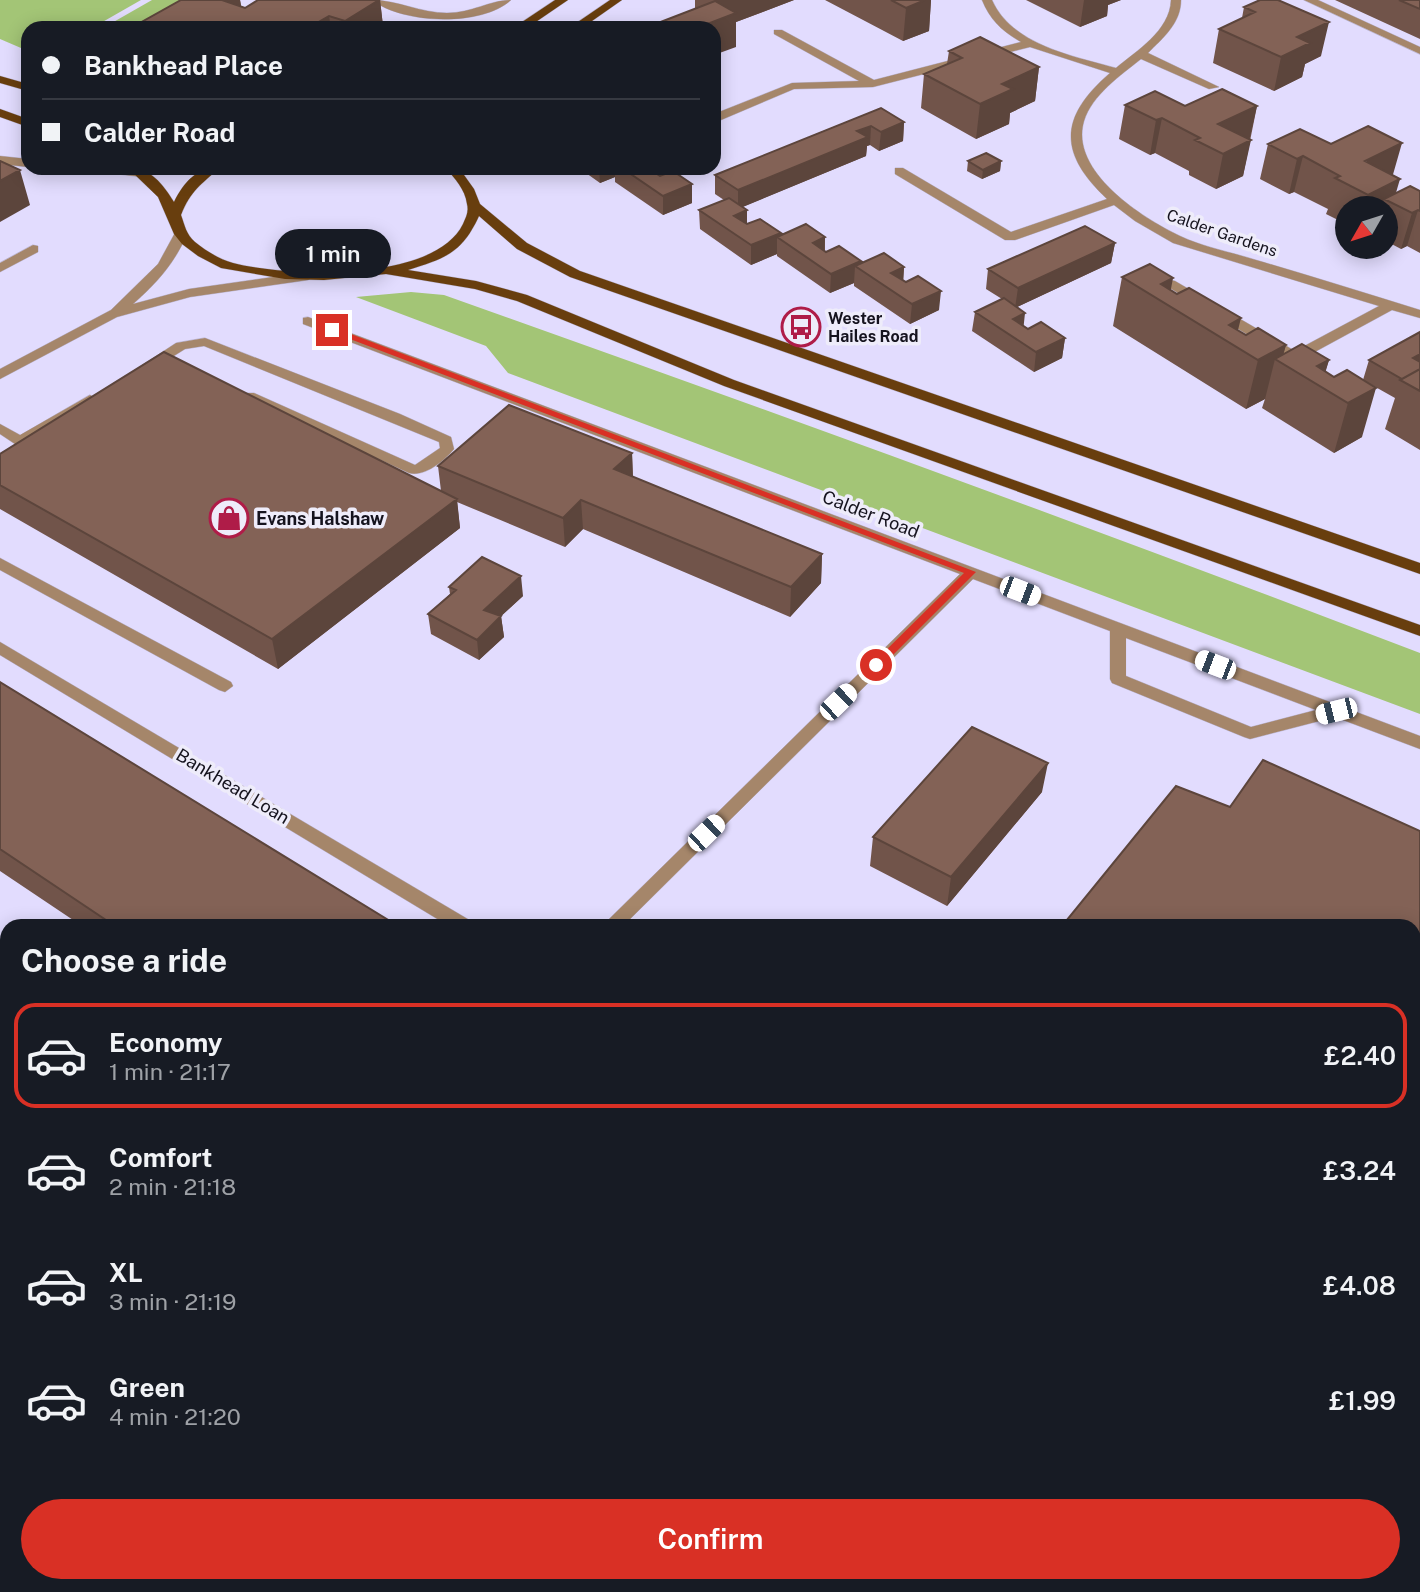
<!DOCTYPE html>
<meta charset="utf-8">
<style>
body{margin:0;font-family:"Public Sans",sans-serif;background:#242831;color:#f1f3f6;height:100vh;display:flex;flex-direction:column;font-size:26px;white-space:nowrap}
*{box-sizing:border-box;margin:0}
p{font-size:23px;color:#9ea1a6}
.icon{flex:none;width:38px;height:38px;fill:none;stroke:currentColor;stroke-width:2;stroke-linecap:round;stroke-linejoin:round}
.map{position:relative;flex:1;overflow:hidden}
.sheet{position:absolute;left:0px;top:919px;width:1421px;height:674px;display:flex;flex-direction:column;background:#171b24;border-radius:21px 21px 0 0;box-shadow:0 4px 18px #0003}
.sheet>*{flex:none}
.guide{position:absolute;left:21px;top:21px;width:700px;height:154px;border-radius:21px;box-shadow:0 4px 18px #0003;display:grid;align-content:center;height:154px;padding:0 21px;background:#171b24}
.needle{width:46px;rotate:231deg}
.buttons{position:absolute;left:1335px;top:196px;display:grid;gap:14px}
.buttons a{display:grid;place-items:center;width:63px;height:63px;border-radius:50%;background:#171b24;box-shadow:0 4px 18px #0003;font-size:35px}
.end{position:absolute;width:32px;height:32px;margin:-16px;border:9px solid #d93025;background:#fff;box-shadow:0 0 0 4px #fff}
.from{border-radius:50%}
.bubble{position:absolute;height:49px;border-radius:24px;background:#171b24;box-shadow:0 4px 18px #0003;font-size:23px;font-weight:600;line-height:49px;text-align:center}
.car{position:absolute;width:21px;height:42px;margin:-21px -10px;border-radius:9px;box-shadow:0 0 5px 2px #0007;background:linear-gradient(#fff 24%,#345 0 40%,#fff 0 76%,#345 0 86%,#fff 0)}
.guide b{display:flex;align-items:center;gap:24px;height:66px;font-size:26px}
.guide b+b{border-top:2px solid #363941}
.guide i{width:18px;height:18px;background:#f1f3f6}
ul{padding:0;list-style:none}
li{display:flex;align-items:center;gap:21px;height:105px;margin:0 14px 10px;padding:0 7px;border:4px solid transparent;border-radius:21px}
li div{flex:1}
li b{display:block;font-size:26px}
li em{font-style:normal;font-weight:600}
li.current{border-color:#d93025}
li>.icon{width:63px;height:63px;stroke-width:1.5}
h2{padding:0 21px;font-size:32px;line-height:84px}
.primary-button{display:flex;gap:14px;margin-top:auto;padding:14px 21px}
.primary-button a{flex:1;height:80px;border-radius:42px;background:#d93025;color:#fff;font-size:28px;font-weight:600;line-height:80px;text-align:center}
.map>svg:first-child{display:block}
.green{fill:#a3c576}
.lines{fill:none;stroke-linecap:round;stroke-linejoin:round}
.minor-casing{stroke:#bdb8d6;stroke-width:1}
.major-casing{stroke:#bdb8d6;stroke-width:1}
.minor{fill:#a5866a;fill-rule:evenodd}
.major{fill:#683e0e;fill-rule:evenodd}
.wall{fill:#71544a}
.shaded-wall{fill:#5c453c}
.building{fill:#836256;stroke:#5c453c;stroke-width:2}
.route{fill:#d93025}
.labels{text-anchor:middle;dominant-baseline:central;stroke-width:7;stroke-linejoin:round;paint-order:stroke}
.far-street-label{font-size:16px;fill:#15131e;stroke:#eeecfa}
.far-poi-label{font-size:16px;font-weight:bold;fill:#15131e;stroke:#eeecfa;text-anchor:start}
.street-label{font-size:18px;fill:#15131e;stroke:#eeecfa}
.poi-label{font-size:18px;font-weight:bold;fill:#15131e;stroke:#eeecfa;text-anchor:start}
</style>
<div class="map">
<svg width="1420" height="1592" viewBox="0 0 1420 1592">
<rect width="100%" height="100%" fill="#e2dcfe"/>
<path class="green" d="M 0,0 L 141,0 L 92,28 L 28,28 L 28,51 L 0,39 Z
M 152,0 L 193,0 L 174,28 L 103,28 Z
M 411,292 L 444,295 C 771,411 1096,529 1420,653 L 1420,714 L 508,373 L 486,346 L 356,297 Z"/>
<g class="lines">
<defs>
<path id="minor" d="M 372,0 C 397,0 421,13 447,13 C 472,13 490,0 511,0 C 482,27 402,24 372,0 Z
M 982,0 L 992,0 C 1012,45 1073,56 1116,68 C 1136,51 1170,31 1171,0 L 1181,0 C 1181,23 1163,38 1148,53 L 1219,87 L 1209,89 L 1141,59 C 1121,75 1092,95 1084,121 C 1069,171 1142,218 1180,236 C 1203,247 1231,252 1256,260 C 1311,276 1365,293 1420,310 L 1420,318 L 1392,310 L 1300,360 L 1290,360 L 1163,284 L 1170,280 L 1175,281 L 1295,351 L 1379,306 L 1173,243 L 1135,221 L 1114,205 L 1015,240 L 1005,240 L 895,174 L 895,168 L 903,168 L 1011,232 L 1107,199 C 1058,153 1059,117 1110,73 L 1030,47 L 873,87 L 794,89 L 721,120 L 714,120 L 714,114 L 792,83 L 859,81 L 774,34 L 774,30 L 782,30 L 874,80 L 1021,42 C 1002,31 990,20 982,0 Z
M 1304,0 L 1318,0 L 1420,47 L 1420,54 Z
M 0,156 L 28,159 L 28,167 L 0,164 Z
M 93,168 L 132,168 L 149,173 L 143,177 L 99,172 Z
M 181,230 L 187,234 C 175,263 156,284 133,304 L 189,289 L 308,272 L 315,276 L 308,280 L 190,297 L 117,317 L 0,379 L 0,369 L 111,310 L 158,264 L 176,231 Z
M 33,245 L 38,246 L 38,252 L 0,272 L 0,263 Z
M 308,317 L 1420,736 L 1420,749 L 1335,717 L 1250,739 L 1244,737 L 1112,683 L 1110,679 L 1110,631 L 973,579 L 623,926 L 602,926 L 960,574 L 303,324 L 303,318 ZM 1126,638 L 1316,710 L 1251,727 L 1126,676 Z
M 205,338 L 400,414 L 451,437 L 454,449 C 444,461 425,477 409,473 L 242,396 L 244,393 L 254,393 L 415,465 L 440,448 L 439,442 L 204,346 L 185,349 L 153,369 L 143,369 L 141,366 L 176,343 Z
M 90,395 L 97,399 L 95,402 L 25,444 L 15,444 L 0,434 L 0,424 L 20,435 Z
M 0,558 L 231,682 L 233,686 L 225,692 L 219,690 L 0,570 Z
M 0,642 L 471,921 L 473,926 L 449,926 L 0,655 Z
M 0,1086 L 7,1088 L 7,1107 L 0,1105 Z
M 7,1519 L 7,1547 L 0,1550 L 0,1522 Z
M 287,1586 L 314,1586 L 312,1592 L 284,1592 Z"/>
<path id="major" d="M 555,0 L 568,0 L 527,28 L 513,28 Z
M 610,0 L 622,0 L 582,28 L 569,28 Z
M 0,76 L 28,84 L 28,91 L 0,83 Z
M 0,109 L 28,119 L 28,127 L 0,117 Z
M 128,168 C 151,168 162,183 174,202 C 184,182 196,168 219,168 C 201,185 191,190 181,215 C 185,226 186,234 195,242 C 206,251 219,259 233,263 C 287,277 434,283 463,224 C 466,217 469,212 467,204 C 465,189 455,179 446,168 L 459,168 L 474,189 L 480,204 L 527,243 L 580,271 L 1420,563 L 1420,574 L 570,277 L 517,249 L 479,216 C 462,253 446,258 408,270 L 476,281 L 527,295 L 734,380 L 1420,625 L 1420,636 L 724,386 L 517,301 L 475,289 L 386,274 L 324,280 L 285,279 L 221,268 L 198,256 L 182,244 L 174,234 L 158,197 Z"/>
</defs>
<use href="#minor" class="minor-casing"/>
<use href="#major" class="major-casing"/>
<use href="#minor" class="minor"/>
<use href="#major" class="major"/>
</g>
<path class="wall" d="M 181,0 L 240,0 L 241,6 L 245,8 L 258,0 L 380,0 L 383,26 L 379,28 L 139,28 L 138,24 Z
M 695,0 L 715,0 L 715,2 L 715,0 L 794,0 L 736,22 L 736,47 L 695,9 Z
M 825,0 L 931,0 L 929,31 L 903,41 Z
M 1026,0 L 1121,0 L 1108,5 L 1107,16 L 1080,27 Z
M 1260,0 L 1321,56 L 1305,64 L 1302,77 L 1274,91 L 1213,63 L 1219,29 L 1242,18 L 1244,7 Z
M 1335,0 L 1420,0 L 1420,39 Z
M 949,51 L 1039,67 L 1035,101 L 1010,113 L 1009,124 L 976,139 L 921,108 L 924,74 L 947,64 Z
M 1125,105 L 1257,106 L 1243,176 L 1216,189 L 1189,175 L 1189,171 L 1155,153 L 1150,155 L 1119,139 Z
M 881,108 L 904,122 L 903,141 L 879,151 L 870,145 L 867,146 L 866,156 L 742,207 L 747,210 L 747,224 L 781,235 L 825,237 L 825,251 L 861,261 L 860,264 L 904,267 L 903,280 L 939,310 L 910,324 L 854,286 L 854,283 L 830,293 L 777,256 L 777,254 L 751,265 L 700,229 L 699,210 L 724,200 L 715,194 L 715,175 Z
M 1268,144 L 1393,175 L 1396,192 L 1420,191 L 1420,253 L 1407,246 L 1401,249 L 1386,241 L 1386,208 L 1348,208 L 1348,225 L 1326,214 L 1328,209 L 1294,192 L 1289,194 L 1260,179 Z
M 968,161 L 1001,161 L 1000,171 L 982,179 L 967,171 Z
M 579,168 L 661,168 L 661,176 L 692,184 L 692,203 L 663,215 L 615,182 L 615,177 L 600,183 Z
M 1115,243 L 1111,263 L 1017,307 L 1023,326 L 1028,329 L 1065,338 L 1062,358 L 1034,372 L 972,331 L 975,312 L 1002,299 L 986,289 L 988,269 Z
M 1122,277 L 1171,290 L 1246,335 L 1286,345 L 1283,354 L 1329,360 L 1325,372 L 1334,377 L 1347,370 L 1362,437 L 1334,453 L 1262,408 L 1265,399 L 1246,409 L 1113,326 Z
M 1420,332 L 1420,450 L 1385,429 L 1395,398 L 1363,380 L 1369,360 Z
M 632,453 L 633,477 L 822,554 L 821,583 L 790,617 L 583,529 L 565,547 L 457,502 L 460,528 L 278,669 L 0,509 L 0,454 L 441,491 L 438,466 Z
M 449,587 L 523,596 L 501,616 L 504,637 L 479,660 L 431,634 L 428,614 L 450,594 Z
M 0,682 L 398,926 L 82,926 L 0,871 Z
M 1042,792 L 947,906 L 870,866 L 873,837 Z
M 1230,807 L 1420,1592 L 358,1592 L 355,1586 L 1414,1586 Z"/>
<path class="shaded-wall" d="M 221,0 L 240,0 L 243,16 Z
M 379,0 L 380,0 L 383,26 L 379,28 L 346,28 L 345,21 Z
M 715,0 L 794,0 L 736,22 L 736,47 L 714,55 L 714,28 L 697,28 L 715,21 Z
M 925,0 L 931,0 L 929,31 L 903,41 L 906,8 Z
M 1084,0 L 1121,0 L 1108,5 L 1107,16 L 1080,27 Z
M 329,16 L 331,28 L 308,28 Z
M 1329,22 L 1321,56 L 1305,64 L 1302,77 L 1274,91 L 1281,57 L 1297,37 Z
M 1039,67 L 1035,101 L 1010,113 L 1009,124 L 976,139 L 980,104 L 1002,84 Z
M 1257,106 L 1249,141 L 1218,124 Z
M 1162,118 L 1155,153 L 1150,155 L 1156,120 Z
M 904,122 L 903,141 L 879,151 L 881,132 Z
M 871,126 L 870,145 L 867,146 L 866,156 L 738,209 L 738,190 L 857,131 Z
M 1251,140 L 1243,176 L 1216,189 L 1223,154 Z
M 1402,143 L 1392,178 L 1365,161 Z
M 1303,156 L 1294,192 L 1289,194 L 1297,159 Z
M 1001,161 L 1000,171 L 982,179 L 983,170 Z
M 599,168 L 615,168 L 615,177 L 600,183 Z
M 648,168 L 661,168 L 661,182 Z
M 20,170 L 30,205 L 0,222 L 0,181 Z
M 1400,179 L 1393,203 L 1384,199 L 1381,208 L 1364,208 L 1368,195 Z
M 692,184 L 692,203 L 663,215 L 663,196 Z
M 747,210 L 747,230 L 734,216 Z
M 1418,210 L 1407,246 L 1401,249 L 1412,213 Z
M 781,233 L 780,239 L 777,237 L 777,254 L 751,265 L 751,245 Z
M 825,237 L 824,257 L 813,243 Z
M 1115,243 L 1111,263 L 1015,308 L 1018,288 Z
M 861,261 L 860,270 L 855,266 L 854,283 L 830,293 L 831,274 Z
M 904,267 L 903,286 L 891,273 Z
M 1173,278 L 1168,305 L 1161,284 Z
M 941,291 L 939,310 L 910,324 L 912,304 Z
M 1025,313 L 1023,332 L 1013,319 Z
M 1241,318 L 1234,346 L 1229,325 Z
M 1065,338 L 1062,358 L 1034,372 L 1036,352 Z
M 1286,345 L 1281,363 L 1275,359 L 1265,399 L 1246,409 L 1258,360 Z
M 1420,354 L 1420,386 L 1413,358 Z
M 1329,360 L 1321,387 L 1317,366 Z
M 1376,388 L 1362,437 L 1334,453 L 1348,403 Z
M 632,453 L 633,482 L 614,469 Z
M 457,499 L 460,528 L 278,669 L 272,639 Z
M 581,500 L 583,529 L 565,547 L 563,518 Z
M 822,554 L 821,583 L 790,617 L 791,587 Z
M 521,576 L 523,596 L 486,630 L 484,610 Z
M 501,616 L 504,637 L 479,660 L 477,640 Z
M 1048,763 L 1042,792 L 947,906 L 951,877 Z"/>
<path class="building" d="M 181,0 L 222,0 L 245,8 L 258,0 L 379,0 L 345,21 L 329,16 L 308,28 L 150,28 L 138,24 Z
M 891,0 L 925,0 L 906,8 Z
M 1260,0 L 1278,0 L 1329,22 L 1297,37 L 1310,43 L 1281,57 L 1219,29 L 1255,12 L 1244,7 Z
M 1399,0 L 1420,0 L 1420,9 Z
M 715,1 L 736,13 L 697,28 L 645,28 Z
M 980,37 L 1039,67 L 1002,84 L 1013,89 L 980,104 L 924,74 L 962,58 L 949,51 Z
M 1222,89 L 1257,106 L 1218,124 L 1251,140 L 1223,154 L 1195,140 L 1200,138 L 1162,118 L 1156,120 L 1125,105 L 1155,91 L 1185,106 Z
M 881,108 L 904,122 L 881,132 L 871,126 L 857,131 L 868,137 L 738,190 L 715,175 Z
M 1368,126 L 1402,143 L 1365,161 L 1400,179 L 1368,195 L 1335,178 L 1340,176 L 1303,156 L 1297,159 L 1268,144 L 1300,129 L 1331,144 Z
M 986,153 L 1001,161 L 983,170 L 968,161 Z
M 0,161 L 20,170 L 0,181 Z
M 622,168 L 649,168 L 648,168 L 660,176 L 673,171 L 692,184 L 663,196 Z
M 1410,186 L 1420,191 L 1420,211 L 1418,210 L 1412,213 L 1384,199 Z
M 729,198 L 747,210 L 734,216 L 747,224 L 760,219 L 781,233 L 751,245 L 699,210 Z
M 806,224 L 825,237 L 813,243 L 826,252 L 839,246 L 861,261 L 831,274 L 777,237 Z
M 1085,226 L 1115,243 L 1018,288 L 988,269 Z
M 884,253 L 904,267 L 891,273 L 906,282 L 918,276 L 941,291 L 912,304 L 855,266 Z
M 1150,264 L 1173,278 L 1161,284 L 1177,294 L 1189,288 L 1241,318 L 1229,325 L 1246,335 L 1258,328 L 1286,345 L 1258,360 L 1122,277 Z
M 1004,298 L 1025,313 L 1013,319 L 1028,329 L 1041,322 L 1065,338 L 1036,352 L 975,312 Z
M 1420,332 L 1420,354 L 1413,358 L 1420,362 L 1420,369 L 1402,379 L 1369,360 Z
M 1302,344 L 1329,360 L 1317,366 L 1334,377 L 1347,370 L 1376,388 L 1348,403 L 1275,359 Z
M 164,352 L 457,499 L 272,639 L 0,485 L 0,454 Z
M 1420,369 L 1420,391 L 1400,380 Z
M 509,405 L 632,453 L 614,469 L 822,554 L 791,587 L 581,500 L 563,518 L 438,466 Z
M 482,557 L 521,576 L 484,610 L 501,616 L 477,640 L 428,614 L 456,590 L 449,587 Z
M 0,682 L 398,926 L 115,926 L 0,849 Z
M 972,727 L 1048,763 L 951,877 L 873,837 Z
M 1263,760 L 1420,831 L 1420,1592 L 366,1592 L 357,1586 L 1414,1586 L 1414,926 L 1062,926 L 1176,786 L 1230,807 Z"/>
<path class="route" d="M 329,328 L 335,328 L 976,572 L 880,668 L 873,668 L 873,663 L 964,573 L 329,331 Z"/>
<defs>
<symbol id="bus-ring" viewBox="-11 -11 22 22"><circle r="9.5" fill="#eeecfa" stroke="#af1c48" stroke-width="1.5"/><path d="M-5-6H5V4H4V6H2V4H-2V6H-4V4H-5ZM-3.5-4V0h7V-4ZM-3.5 1.2v1.5H-2V1.2ZM2 1.2v1.5H3.5V1.2Z" fill="#af1c48"/></symbol>
<symbol id="shop-ring" viewBox="-11 -11 22 22"><circle r="9.5" fill="#eeecfa" stroke="#af1c48" stroke-width="1.5"/><path d="M-5-2.5h2.3a2.7 3.5 0 0 1 5.4 0H5L5.5 6h-11ZM-1.5-2.5h3a1.5 2.3 0 0 0-3 0Z" fill="#af1c48"/></symbol>
</defs>
<g fill-rule="evenodd">
<use href="#bus-ring" x="779" y="305" width="44" height="44"/>
<use href="#shop-ring" x="207" y="496" width="44" height="44"/>
</g>
<g class="labels">
<g class="far-street-label">
<text transform="translate(1222 233) rotate(19)">Calder Gardens</text>
</g>
<g class="far-poi-label">
<text x="828" y="318">Wester<tspan x="828" dy="18">Hailes Road</tspan></text>
</g>
<g class="street-label">
<text transform="translate(871 514) rotate(21)">Calder Road</text>
<text transform="translate(233 786) rotate(31)">Bankhead Loan</text>
</g>
<g class="poi-label">
<text x="256" y="518">Evans Halshaw</text>
</g>
</g>
</svg>
<div class="buttons">
<a><svg class="needle" viewBox="-14 -14 28 28"><path d="M0-13l5 13h-10z" fill="#e53935"/><path d="M0 13l5-13h-10z" fill="#9ea1a6"/></svg></a>
</div>
<i class="end from" style="left:876px;top:665px"></i>
<i class="end" style="left:332px;top:330px"></i>
<div class="bubble" style="left:275px;top:229px;width:116px">1 min</div>
<i class="car" style="left:1020px;top:591px;rotate:111deg"></i>
<i class="car" style="left:1215px;top:665px;rotate:291deg"></i>
<i class="car" style="left:838px;top:702px;rotate:46deg"></i>
<i class="car" style="left:1336px;top:711px;rotate:256deg"></i>
<i class="car" style="left:706px;top:833px;rotate:46deg"></i>
<div class="guide">
<b><i class="from"></i>Bankhead Place</b>
<b><i></i>Calder Road</b>
</div>
<section class="sheet">
<h2>Choose a ride</h2>
<ul>
<li class="current"><svg class="icon" aria-label="car" viewBox="0 0 24 24"><path d="M5 17H2v-5l4-1 3-4h7l3 4 3 1v5h-3M9 17h6M6 11h13"/><circle cx="7" cy="17" r="2"/><circle cx="17" cy="17" r="2"/></svg><div><b>Economy</b><p>1 min · 21:17</p></div><em>£2.40</em></li>
<li><svg class="icon" aria-label="car" viewBox="0 0 24 24"><path d="M5 17H2v-5l4-1 3-4h7l3 4 3 1v5h-3M9 17h6M6 11h13"/><circle cx="7" cy="17" r="2"/><circle cx="17" cy="17" r="2"/></svg><div><b>Comfort</b><p>2 min · 21:18</p></div><em>£3.24</em></li>
<li><svg class="icon" aria-label="car" viewBox="0 0 24 24"><path d="M5 17H2v-5l4-1 3-4h7l3 4 3 1v5h-3M9 17h6M6 11h13"/><circle cx="7" cy="17" r="2"/><circle cx="17" cy="17" r="2"/></svg><div><b>XL</b><p>3 min · 21:19</p></div><em>£4.08</em></li>
<li><svg class="icon" aria-label="car" viewBox="0 0 24 24"><path d="M5 17H2v-5l4-1 3-4h7l3 4 3 1v5h-3M9 17h6M6 11h13"/><circle cx="7" cy="17" r="2"/><circle cx="17" cy="17" r="2"/></svg><div><b>Green</b><p>4 min · 21:20</p></div><em>£1.99</em></li>
</ul>
<div class="primary-button"><a>Confirm</a></div>
</section>
</div>
